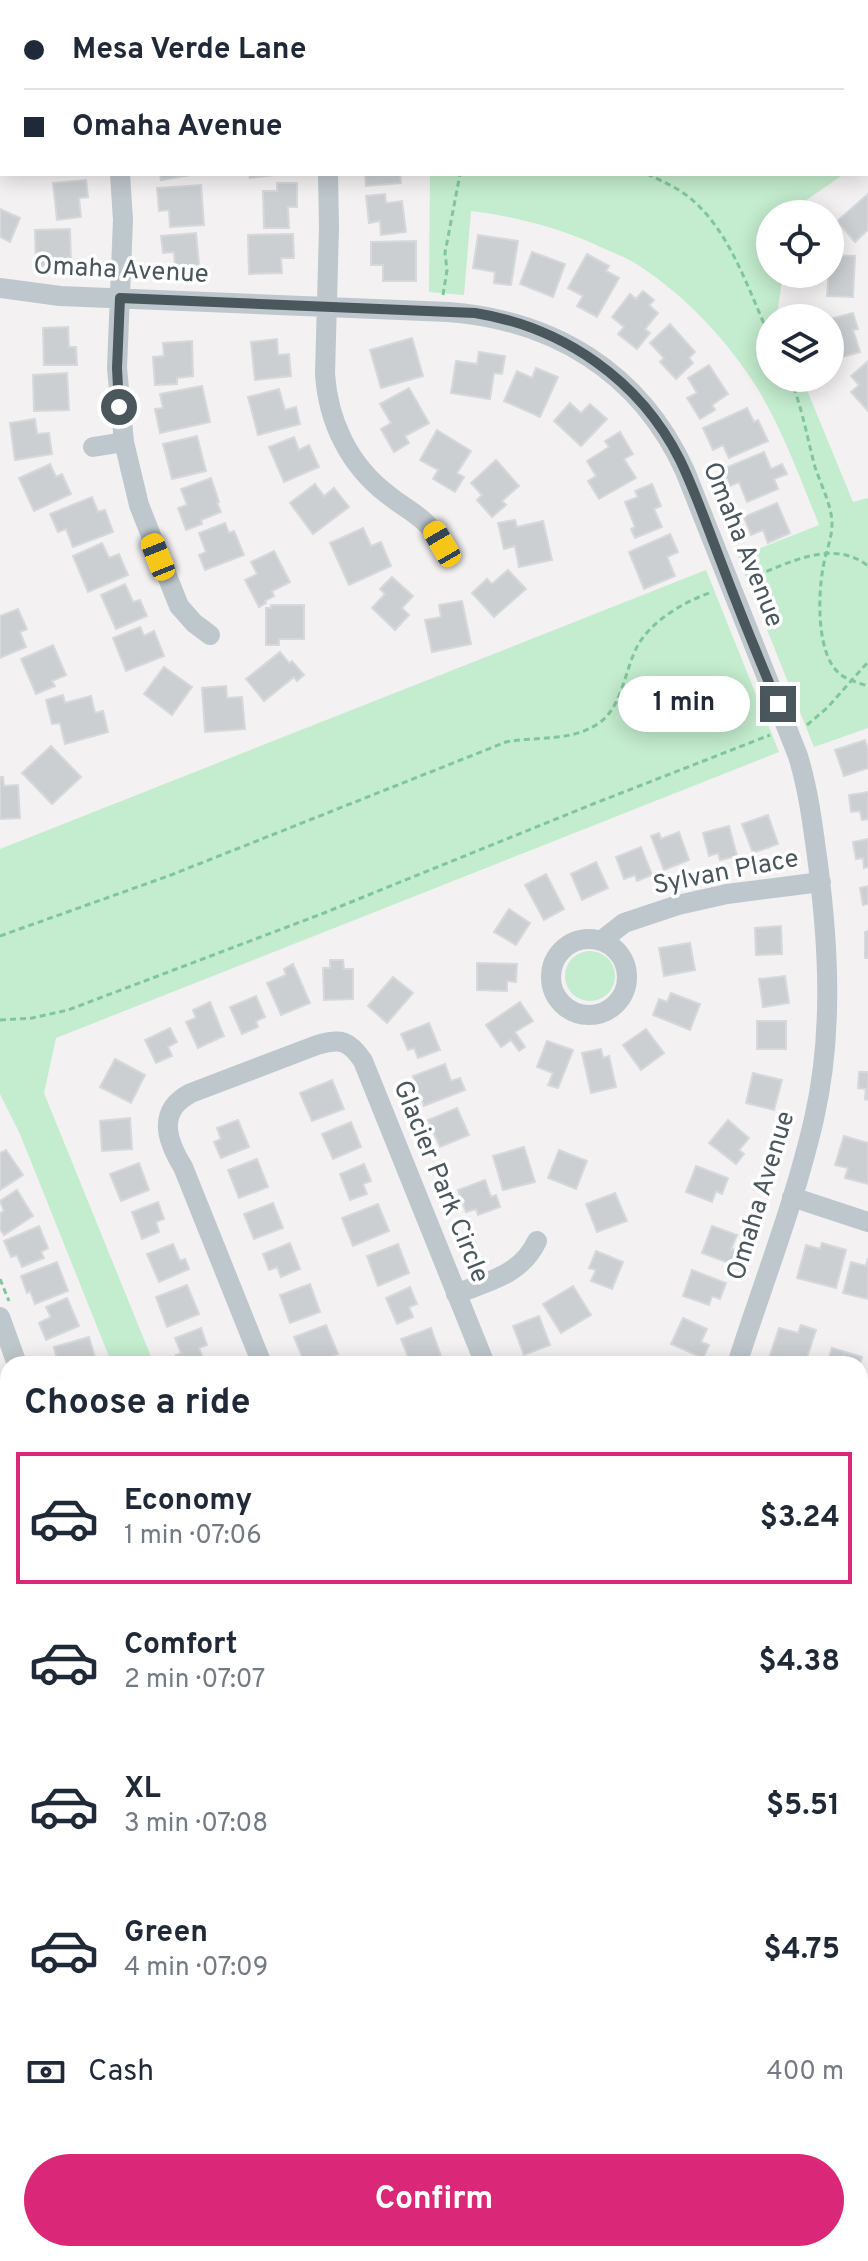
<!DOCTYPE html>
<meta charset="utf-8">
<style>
body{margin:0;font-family:Overpass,sans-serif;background:#f2f2f3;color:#1f2937;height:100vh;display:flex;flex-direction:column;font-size:30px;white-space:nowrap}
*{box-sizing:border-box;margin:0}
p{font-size:26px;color:#747a83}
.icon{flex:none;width:44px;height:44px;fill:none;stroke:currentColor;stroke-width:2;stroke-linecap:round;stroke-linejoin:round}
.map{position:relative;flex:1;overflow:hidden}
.side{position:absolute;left:0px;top:1356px;width:868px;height:906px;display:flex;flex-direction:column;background:#fff;border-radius:24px 24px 0 0;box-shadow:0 4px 20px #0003}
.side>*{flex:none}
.guide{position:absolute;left:0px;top:0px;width:868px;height:176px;box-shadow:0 4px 20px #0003;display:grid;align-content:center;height:176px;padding:0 24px;background:#fff}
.tools{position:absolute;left:756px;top:200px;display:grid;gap:16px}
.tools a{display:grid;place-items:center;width:88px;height:88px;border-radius:50%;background:#fff;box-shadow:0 4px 20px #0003;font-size:40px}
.end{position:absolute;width:36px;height:36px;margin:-18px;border:10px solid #4a575d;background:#fff;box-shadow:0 0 0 4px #fff}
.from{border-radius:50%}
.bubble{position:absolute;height:56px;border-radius:28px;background:#fff;box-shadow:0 4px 20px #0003;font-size:26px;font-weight:700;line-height:56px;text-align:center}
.car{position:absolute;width:24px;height:48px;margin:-24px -12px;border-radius:10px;box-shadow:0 0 6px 2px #0007;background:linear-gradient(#f5c518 24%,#345 0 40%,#f5c518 0 76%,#345 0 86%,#f5c518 0)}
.guide b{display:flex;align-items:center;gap:28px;height:76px;font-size:30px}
.guide b+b{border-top:2px solid #e0e1e3}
.guide i{width:20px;height:20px;background:#1f2937}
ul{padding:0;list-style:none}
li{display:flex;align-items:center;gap:24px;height:132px;margin:0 16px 12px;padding:0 8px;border:4px solid transparent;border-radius:0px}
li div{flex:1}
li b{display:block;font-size:30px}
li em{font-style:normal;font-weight:700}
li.current{border-color:#db2777}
li>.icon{width:72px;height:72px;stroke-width:1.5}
h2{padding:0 24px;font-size:36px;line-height:96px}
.pay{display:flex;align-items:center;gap:20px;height:88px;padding:0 24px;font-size:30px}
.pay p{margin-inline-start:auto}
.cta{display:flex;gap:16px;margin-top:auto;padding:16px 24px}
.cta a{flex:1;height:92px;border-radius:48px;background:#db2777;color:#fff;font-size:32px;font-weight:700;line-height:92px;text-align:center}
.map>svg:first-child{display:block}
.education{fill:#e4e2e3}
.green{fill:#c4ecce}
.water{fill:#95dfe5}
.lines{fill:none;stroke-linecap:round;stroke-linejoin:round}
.stream{stroke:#95dfe5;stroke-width:5}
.building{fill:#cbcfd2;stroke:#d6d8dc;stroke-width:2}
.path{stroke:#7fc79a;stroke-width:3;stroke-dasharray:6 4;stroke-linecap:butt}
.minor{stroke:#bec7cc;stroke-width:20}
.route{stroke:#4a575d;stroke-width:10}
.labels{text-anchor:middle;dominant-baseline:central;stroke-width:7;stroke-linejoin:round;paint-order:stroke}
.street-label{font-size:26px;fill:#4a575d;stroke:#fff}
</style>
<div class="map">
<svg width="868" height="2261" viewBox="0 0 868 2261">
<rect width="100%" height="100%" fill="#f3f1f1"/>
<path class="education" d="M 8,1978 L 8,2254 L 451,2254 L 453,2261 L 0,2261 L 0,1986 Z"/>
<path class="green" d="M 401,0 L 844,0 L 848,2 L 401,2 Z
M 866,12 L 868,13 L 868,157 L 866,158 Z
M 430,174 L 844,174 L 792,210 L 792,214 L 770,214 L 770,274 L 783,274 L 777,314 L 778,318 L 770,318 L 770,378 L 802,378 L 853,502 L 868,498 L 868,728 L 814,747 L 738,557 L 819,525 C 801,480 784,433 759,391 C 729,342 686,296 638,265 C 628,258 616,254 605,249 C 562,228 518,217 471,211 L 464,295 L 429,292 Z
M 706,570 L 779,752 L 56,1038 L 44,1093 L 154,1364 L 112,1364 L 20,1134 L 0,1094 L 0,849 Z
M565 976a25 25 0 1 1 50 0a25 25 0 1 1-50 0Z
M 868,2031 L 868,2261 L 453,2261 L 451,2254 L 860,2254 L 860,2044 Z
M 303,2254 L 386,2254 L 383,2261 L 299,2261 Z"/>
<path class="water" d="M 860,2145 L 868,2147 L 868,2231 L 860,2234 Z
M 489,2254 L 807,2254 L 788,2261 L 492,2261 Z"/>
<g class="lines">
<path class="stream" d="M 511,0 L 513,2
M 866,109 L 868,109"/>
</g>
<path class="building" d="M 119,0 L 154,0 L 155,2 L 120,2 Z
M 207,0 L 255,0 L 255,2 L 208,2 Z
M 160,174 L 196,174 L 161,180 Z
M 249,174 L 282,174 L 250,178 Z
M 365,174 L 400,174 L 401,183 L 366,186 Z
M 86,180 L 88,197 L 79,198 L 81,217 L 57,220 L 53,183 Z
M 277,183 L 297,183 L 297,207 L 288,207 L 289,228 L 264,228 L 263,191 L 277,191 Z
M 201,185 L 204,225 L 170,227 L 169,210 L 159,211 L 157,188 Z
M 385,194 L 386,203 L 402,201 L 406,232 L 381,235 L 380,221 L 369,223 L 366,196 Z
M 868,194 L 868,230 L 855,242 L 837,221 Z
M 0,209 L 20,218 L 10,242 L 0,237 Z
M 70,229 L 71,265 L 36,266 L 35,230 Z
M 196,233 L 199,265 L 175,267 L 174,252 L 163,253 L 161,236 Z
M 293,234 L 294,258 L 281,258 L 282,273 L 249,274 L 248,235 Z
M 478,235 L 518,241 L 511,285 L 494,283 L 495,272 L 473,268 Z
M 416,241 L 416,281 L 383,281 L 383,265 L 371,265 L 371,242 Z
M 532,252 L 565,264 L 553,297 L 520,284 Z
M 587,254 L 609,266 L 606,271 L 619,278 L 597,317 L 577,306 L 583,296 L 568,288 Z
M 830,255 L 855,256 L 853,297 L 827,296 Z
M 643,291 L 654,300 L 649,305 L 658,313 L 645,329 L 650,333 L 637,349 L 618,334 L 624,327 L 612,317 L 630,294 L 636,299 Z
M 853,313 L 858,329 L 853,330 L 860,352 L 835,359 L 830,343 L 830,319 Z
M 670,324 L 695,352 L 689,358 L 693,363 L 676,379 L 660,362 L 664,358 L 650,343 Z
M 68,327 L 69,347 L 76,347 L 77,365 L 44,365 L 43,328 Z
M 412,338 L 423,376 L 381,388 L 370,350 Z
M 277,339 L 278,355 L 289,354 L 291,376 L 255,380 L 251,342 Z
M 192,341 L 193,376 L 177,378 L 177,384 L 155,385 L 153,357 L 164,356 L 163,343 Z
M 479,352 L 505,356 L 502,374 L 494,373 L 490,399 L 451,393 L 456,361 L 477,364 Z
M 868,361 L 868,411 L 851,392 L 859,385 L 851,376 Z
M 709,365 L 728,394 L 712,405 L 715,410 L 700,419 L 687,398 L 697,393 L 688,378 Z
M 536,368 L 558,377 L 540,417 L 504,401 L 517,371 L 532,378 Z
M 67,373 L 69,410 L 34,411 L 33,375 Z
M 202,386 L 210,422 L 160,433 L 155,409 L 163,408 L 160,394 Z
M 409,388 L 429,423 L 405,436 L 409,443 L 394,452 L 381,429 L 391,423 L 380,404 Z
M 279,389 L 285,410 L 296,407 L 300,424 L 258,435 L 248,397 Z
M 570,403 L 581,413 L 590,404 L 607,419 L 581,446 L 554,421 Z
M 747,408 L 754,422 L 758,420 L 768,441 L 729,458 L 723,445 L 713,450 L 703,428 Z
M 35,419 L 37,434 L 49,433 L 52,454 L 15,460 L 10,423 Z
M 437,430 L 471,451 L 457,473 L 464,477 L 455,492 L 433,479 L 438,470 L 420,460 Z
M 620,432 L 633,454 L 624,459 L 636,478 L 599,499 L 588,481 L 596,476 L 587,461 L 609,447 L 605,441 Z
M 197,436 L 206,471 L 172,479 L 163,444 Z
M 294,437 L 299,450 L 309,445 L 319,467 L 284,482 L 269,447 Z
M 764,452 L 771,469 L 782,464 L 787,474 L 774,479 L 778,489 L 747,502 L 739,482 L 730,486 L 723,469 Z
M 496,460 L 519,486 L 502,501 L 506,505 L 492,517 L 477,500 L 482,495 L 471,483 Z
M 50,464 L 56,477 L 62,474 L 71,494 L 34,511 L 19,478 Z
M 211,478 L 219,502 L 217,503 L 221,512 L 201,520 L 202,524 L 186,530 L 178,508 L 187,505 L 181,489 Z
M 315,484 L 324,496 L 334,488 L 349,507 L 313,534 L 290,503 Z
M 652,484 L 661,506 L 654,509 L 662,527 L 635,538 L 631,529 L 635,527 L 625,502 L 638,497 L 635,491 Z
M 92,497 L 98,512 L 105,510 L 113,532 L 73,547 L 66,529 L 58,532 L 50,514 Z
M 777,503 L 790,533 L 768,543 L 763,530 L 751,535 L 744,517 Z
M 515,520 L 517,527 L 543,521 L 552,560 L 519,567 L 515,546 L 504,549 L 498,523 Z
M 225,523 L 229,533 L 234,531 L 244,555 L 205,570 L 199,555 L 206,552 L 199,533 Z
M 363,528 L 371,546 L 381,542 L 391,566 L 349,585 L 330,543 Z
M 670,534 L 678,552 L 667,557 L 675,576 L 644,589 L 629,552 Z
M 102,543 L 109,558 L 119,554 L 128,575 L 88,592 L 73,556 Z
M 274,551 L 290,582 L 272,591 L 274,596 L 265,601 L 266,603 L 259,607 L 245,580 L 257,574 L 251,562 Z
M 508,570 L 526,589 L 494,617 L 472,593 L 487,579 L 492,584 Z
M 392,577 L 413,596 L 402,608 L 409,615 L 395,630 L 372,608 L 385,594 L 380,589 Z
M 125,584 L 133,602 L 140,600 L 147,616 L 116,629 L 101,595 Z
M 462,601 L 471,644 L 432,652 L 425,620 L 441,617 L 439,605 Z
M 271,605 L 304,605 L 304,639 L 279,639 L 279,645 L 266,645 L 266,608 L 271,608 Z
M 18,609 L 27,629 L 20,632 L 26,647 L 0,658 L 0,616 Z
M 140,627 L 144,636 L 154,631 L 164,656 L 126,671 L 113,638 Z
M 53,645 L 66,675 L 52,681 L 55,686 L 36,694 L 21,659 Z
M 280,652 L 289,663 L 292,661 L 304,675 L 297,681 L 294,677 L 264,701 L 246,679 Z
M 164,667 L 192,687 L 172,715 L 144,694 Z
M 226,686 L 227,698 L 242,697 L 245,729 L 205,732 L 202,688 Z
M 63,695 L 65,703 L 91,696 L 95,713 L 103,711 L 108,732 L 65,744 L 60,723 L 52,724 L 46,700 Z
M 865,740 L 868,750 L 868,768 L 844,776 L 835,750 Z
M 51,746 L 81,777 L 52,804 L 22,773 Z
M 0,777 L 3,777 L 4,786 L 18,785 L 20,818 L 0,819 Z
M 868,792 L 868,819 L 862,820 L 860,811 L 851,812 L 849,795 Z
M 768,815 L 778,844 L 753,853 L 742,824 Z
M 729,826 L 737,856 L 720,860 L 718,853 L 709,856 L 703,833 Z
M 679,832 L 689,860 L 664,870 L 651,836 L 659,833 L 661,839 Z
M 868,839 L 868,867 L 864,868 L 863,858 L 856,859 L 853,842 Z
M 641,847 L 652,875 L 637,881 L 635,875 L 624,879 L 616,857 Z
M 596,862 L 608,888 L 582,900 L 571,874 Z
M 546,874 L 564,909 L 544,920 L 525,885 Z
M 868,886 L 868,904 L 863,905 L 860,888 Z
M 509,909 L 530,923 L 516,945 L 494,932 Z
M 781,926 L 782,954 L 756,955 L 755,928 Z
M 868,931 L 868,958 L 865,958 L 865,932 Z
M 690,943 L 695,970 L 664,976 L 659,948 Z
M 330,960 L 343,960 L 344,969 L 353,969 L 353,999 L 324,1000 L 323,968 L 330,968 Z
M 477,963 L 517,964 L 516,982 L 507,981 L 507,991 L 477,990 Z
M 293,964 L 310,1003 L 281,1015 L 267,983 L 286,975 L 284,969 Z
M 785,976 L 789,1003 L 763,1007 L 759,979 Z
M 393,977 L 413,993 L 387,1023 L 368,1006 Z
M 671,993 L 700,1004 L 690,1030 L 653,1015 L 659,999 L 667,1002 Z
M 256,996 L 265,1017 L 256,1021 L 258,1027 L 242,1034 L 230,1007 Z
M 210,1002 L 224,1036 L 198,1048 L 186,1022 L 196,1018 L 193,1010 Z
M 520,1002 L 533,1021 L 515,1032 L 525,1047 L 519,1051 L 511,1040 L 501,1047 L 486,1025 Z
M 757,1021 L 786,1021 L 786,1049 L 757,1049 Z
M 429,1023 L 440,1050 L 418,1058 L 414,1048 L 408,1050 L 401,1034 Z
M 170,1028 L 177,1042 L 168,1047 L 172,1056 L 156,1063 L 145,1040 Z
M 646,1029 L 664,1053 L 641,1070 L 623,1045 Z
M 547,1041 L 573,1050 L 558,1088 L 548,1085 L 553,1073 L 537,1067 Z
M 601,1049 L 603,1058 L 609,1056 L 616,1087 L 591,1093 L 582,1053 Z
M 115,1059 L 145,1075 L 131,1103 L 100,1087 Z
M 445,1064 L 451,1081 L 460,1078 L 465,1090 L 424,1106 L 413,1076 Z
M 859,1072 L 868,1072 L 868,1100 L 865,1099 L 866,1089 L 858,1088 Z
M 753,1073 L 782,1080 L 774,1110 L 746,1103 Z
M 332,1080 L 344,1109 L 312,1121 L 300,1093 Z
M 457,1108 L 469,1135 L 440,1147 L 428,1120 Z
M 130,1118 L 132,1149 L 102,1151 L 100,1121 Z
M 238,1120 L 249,1147 L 221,1158 L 214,1142 L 221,1139 L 217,1128 Z
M 728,1120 L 749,1138 L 739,1150 L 744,1154 L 736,1164 L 709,1143 Z
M 351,1122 L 361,1147 L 333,1159 L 322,1134 Z
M 844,1136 L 868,1143 L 868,1184 L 845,1178 L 848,1168 L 835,1165 Z
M 524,1147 L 535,1182 L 503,1190 L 493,1156 Z
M 6,1150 L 23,1175 L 0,1190 L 0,1153 Z
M 559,1150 L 587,1161 L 576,1189 L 548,1178 Z
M 257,1159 L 268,1187 L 239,1198 L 228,1170 Z
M 139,1163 L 149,1190 L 121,1201 L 110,1174 Z
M 364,1164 L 371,1181 L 363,1184 L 367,1194 L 350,1200 L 340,1174 Z
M 696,1166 L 728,1178 L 722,1194 L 716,1191 L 712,1202 L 686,1192 Z
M 485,1180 L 491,1197 L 496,1195 L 500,1207 L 478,1215 L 476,1209 L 466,1212 L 458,1190 Z
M 17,1190 L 33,1216 L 4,1235 L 0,1229 L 0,1213 L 4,1211 L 0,1201 Z
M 615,1193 L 627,1221 L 597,1232 L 586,1204 Z
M 158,1202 L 164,1219 L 156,1222 L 159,1232 L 142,1239 L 132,1212 Z
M 273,1203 L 283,1228 L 254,1239 L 244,1214 Z
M 378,1204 L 389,1231 L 353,1246 L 342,1218 Z
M 39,1226 L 48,1248 L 41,1252 L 44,1258 L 22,1267 L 17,1255 L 11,1257 L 4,1241 Z
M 712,1226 L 737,1235 L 731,1249 L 739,1251 L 734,1265 L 702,1253 Z
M 290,1243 L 300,1269 L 281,1277 L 277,1267 L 269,1270 L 263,1254 Z
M 822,1243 L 846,1250 L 836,1288 L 797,1278 L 806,1245 L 820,1249 Z
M 173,1244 L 180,1261 L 185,1259 L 189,1269 L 159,1282 L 147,1254 Z
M 398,1244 L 409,1273 L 378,1286 L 367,1256 Z
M 596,1251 L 623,1262 L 612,1289 L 591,1281 L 596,1270 L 589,1268 Z
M 868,1258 L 868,1299 L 843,1293 L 851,1262 L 866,1266 Z
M 57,1262 L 68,1291 L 35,1304 L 30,1291 L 27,1293 L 21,1276 Z
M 692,1270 L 726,1283 L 720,1299 L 712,1296 L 709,1305 L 683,1296 Z
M 310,1284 L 320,1312 L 290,1323 L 280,1295 Z
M 187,1285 L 199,1314 L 167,1327 L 156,1297 Z
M 573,1286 L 591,1315 L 561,1333 L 543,1304 Z
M 410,1287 L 417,1304 L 409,1307 L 413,1317 L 397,1324 L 386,1298 Z
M 67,1298 L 79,1326 L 46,1340 L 39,1323 L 51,1317 L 46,1307 Z
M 539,1316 L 550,1345 L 524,1355 L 513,1326 Z
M 683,1318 L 707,1329 L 701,1342 L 709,1345 L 703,1358 L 671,1344 Z
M 326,1325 L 338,1354 L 312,1364 L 305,1364 L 294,1337 Z
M 801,1325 L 816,1330 L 805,1364 L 782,1364 L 782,1362 L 769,1358 L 779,1328 L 798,1333 Z
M 201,1328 L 207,1345 L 199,1348 L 203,1358 L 188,1364 L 179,1364 L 176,1355 L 181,1353 L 175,1338 Z
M 431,1328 L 441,1356 L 421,1364 L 411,1364 L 401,1339 Z
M 89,1337 L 97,1364 L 58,1364 L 54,1347 Z
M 832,1348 L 862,1357 L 860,1364 L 827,1364 Z
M 866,1381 L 868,1382 L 868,1400 L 860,1397 Z
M 860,1467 L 867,1470 L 860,1491 Z
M 0,1537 L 8,1541 L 8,1547 L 0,1562 Z
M 8,1709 L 8,1746 L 4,1742 L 0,1746 L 0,1717 Z
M 4,1852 L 8,1854 L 8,1900 L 0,1897 L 0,1862 Z
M 106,2254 L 200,2254 L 205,2261 L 105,2261 Z"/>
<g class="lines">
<path class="path" d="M 441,0 L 441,2
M 647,174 C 662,181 678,188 690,198 C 731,232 748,290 770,337
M 443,295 L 447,270 L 445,253 L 460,174
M 790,378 C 802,407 807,437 815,467 C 820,482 828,498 831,514 C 835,533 826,549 823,568 C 818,595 816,655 840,674 C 847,680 859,683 868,686
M 748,579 C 785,565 832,537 868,566
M 807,725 L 827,708 L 868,662
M 0,936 L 171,875 L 506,742 C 537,736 568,742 596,725 C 623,709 624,670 638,645 C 653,619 686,601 712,592
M 0,1020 L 32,1018 L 68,1010 L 324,913 L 593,804 L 770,735
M 0,1279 L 9,1301
M 0,1401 L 4,1378
M 4,1471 L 4,1461 L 8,1454
M 218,2254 L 221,2261
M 60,2261 L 71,2254
M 88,2261 L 92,2254
M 297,2261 L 301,2254"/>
<path class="minor" d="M 291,0 L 291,2
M 120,174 L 123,220 L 117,368 L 124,442 L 139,505 L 179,606 L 194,623 L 210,635
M 328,174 L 329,228 L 325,374 C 328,421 349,465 387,494 C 412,514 424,515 442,544
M 0,288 L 60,296 L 448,312 C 554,320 640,372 685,471 L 798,756 C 809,792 813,828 818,864 C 829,949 833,1036 814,1119 C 795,1202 763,1283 737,1364
M 93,447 L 124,442
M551 977a38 38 0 1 1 76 0a38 38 0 1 1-76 0Z
M 601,941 L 624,923 L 678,905 L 727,894 L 821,882
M 792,1197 L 868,1222
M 456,1294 C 489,1281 521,1275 537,1241
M 0,1317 L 17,1364
M 262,1364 L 183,1167 C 167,1141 156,1111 191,1093 L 317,1045 C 340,1038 349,1040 363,1061 L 485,1364
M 860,1434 L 868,1437
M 0,1436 L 8,1421
M 0,1490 L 8,1495
M 860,1637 L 868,1613
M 860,1660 L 868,1663
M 0,1796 L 8,1800
M 860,1815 L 868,1817
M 0,1963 L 8,1960
M 0,2251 L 15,2261"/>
</g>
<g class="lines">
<path class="route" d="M 119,407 L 117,368 L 120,298 L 475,313 C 563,327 640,380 680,460 C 696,493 708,529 721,562 C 739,610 758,657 778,704"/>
</g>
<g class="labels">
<g class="street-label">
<text transform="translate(121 271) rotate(3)">Omaha Avenue</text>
<text transform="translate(742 545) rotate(68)">Omaha Avenue</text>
<text transform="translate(726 873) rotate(-11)">Sylvan Place</text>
<text transform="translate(440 1182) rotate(68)">Glacier Park Circle</text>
<text transform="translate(762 1196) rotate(-73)">Omaha Avenue</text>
</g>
</g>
</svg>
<div class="tools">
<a><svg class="icon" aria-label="locate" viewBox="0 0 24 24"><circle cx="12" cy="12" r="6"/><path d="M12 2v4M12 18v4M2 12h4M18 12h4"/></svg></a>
<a><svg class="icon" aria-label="layers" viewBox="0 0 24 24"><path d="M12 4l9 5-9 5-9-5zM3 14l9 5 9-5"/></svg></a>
</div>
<i class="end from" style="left:119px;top:407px"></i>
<i class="end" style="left:778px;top:704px"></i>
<div class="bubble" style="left:618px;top:676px;width:132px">1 min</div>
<i class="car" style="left:442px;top:544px;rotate:330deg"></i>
<i class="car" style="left:158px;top:557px;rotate:338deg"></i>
<div class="guide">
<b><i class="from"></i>Mesa Verde Lane</b>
<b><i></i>Omaha Avenue</b>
</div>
<section class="side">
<h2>Choose a ride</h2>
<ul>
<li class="current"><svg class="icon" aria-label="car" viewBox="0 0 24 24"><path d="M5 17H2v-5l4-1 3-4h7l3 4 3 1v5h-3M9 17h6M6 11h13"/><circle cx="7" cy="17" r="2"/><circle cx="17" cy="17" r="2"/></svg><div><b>Economy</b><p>1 min · 07:06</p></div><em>$3.24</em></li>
<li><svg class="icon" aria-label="car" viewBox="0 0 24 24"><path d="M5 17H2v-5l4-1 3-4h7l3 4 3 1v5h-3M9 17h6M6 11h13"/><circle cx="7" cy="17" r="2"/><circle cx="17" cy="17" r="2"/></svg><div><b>Comfort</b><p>2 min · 07:07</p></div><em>$4.38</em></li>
<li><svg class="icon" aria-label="car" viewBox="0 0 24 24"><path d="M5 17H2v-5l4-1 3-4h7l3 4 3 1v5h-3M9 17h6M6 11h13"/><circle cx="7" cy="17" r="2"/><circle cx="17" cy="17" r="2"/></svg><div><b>XL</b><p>3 min · 07:08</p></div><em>$5.51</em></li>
<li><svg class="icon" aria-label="car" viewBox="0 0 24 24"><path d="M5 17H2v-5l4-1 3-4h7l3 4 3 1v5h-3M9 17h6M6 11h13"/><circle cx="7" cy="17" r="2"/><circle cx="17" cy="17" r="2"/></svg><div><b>Green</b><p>4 min · 07:09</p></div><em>$4.75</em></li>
</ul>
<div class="pay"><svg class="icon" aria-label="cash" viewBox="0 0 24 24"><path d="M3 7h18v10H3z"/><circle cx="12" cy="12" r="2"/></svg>Cash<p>400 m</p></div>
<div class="cta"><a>Confirm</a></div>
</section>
</div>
